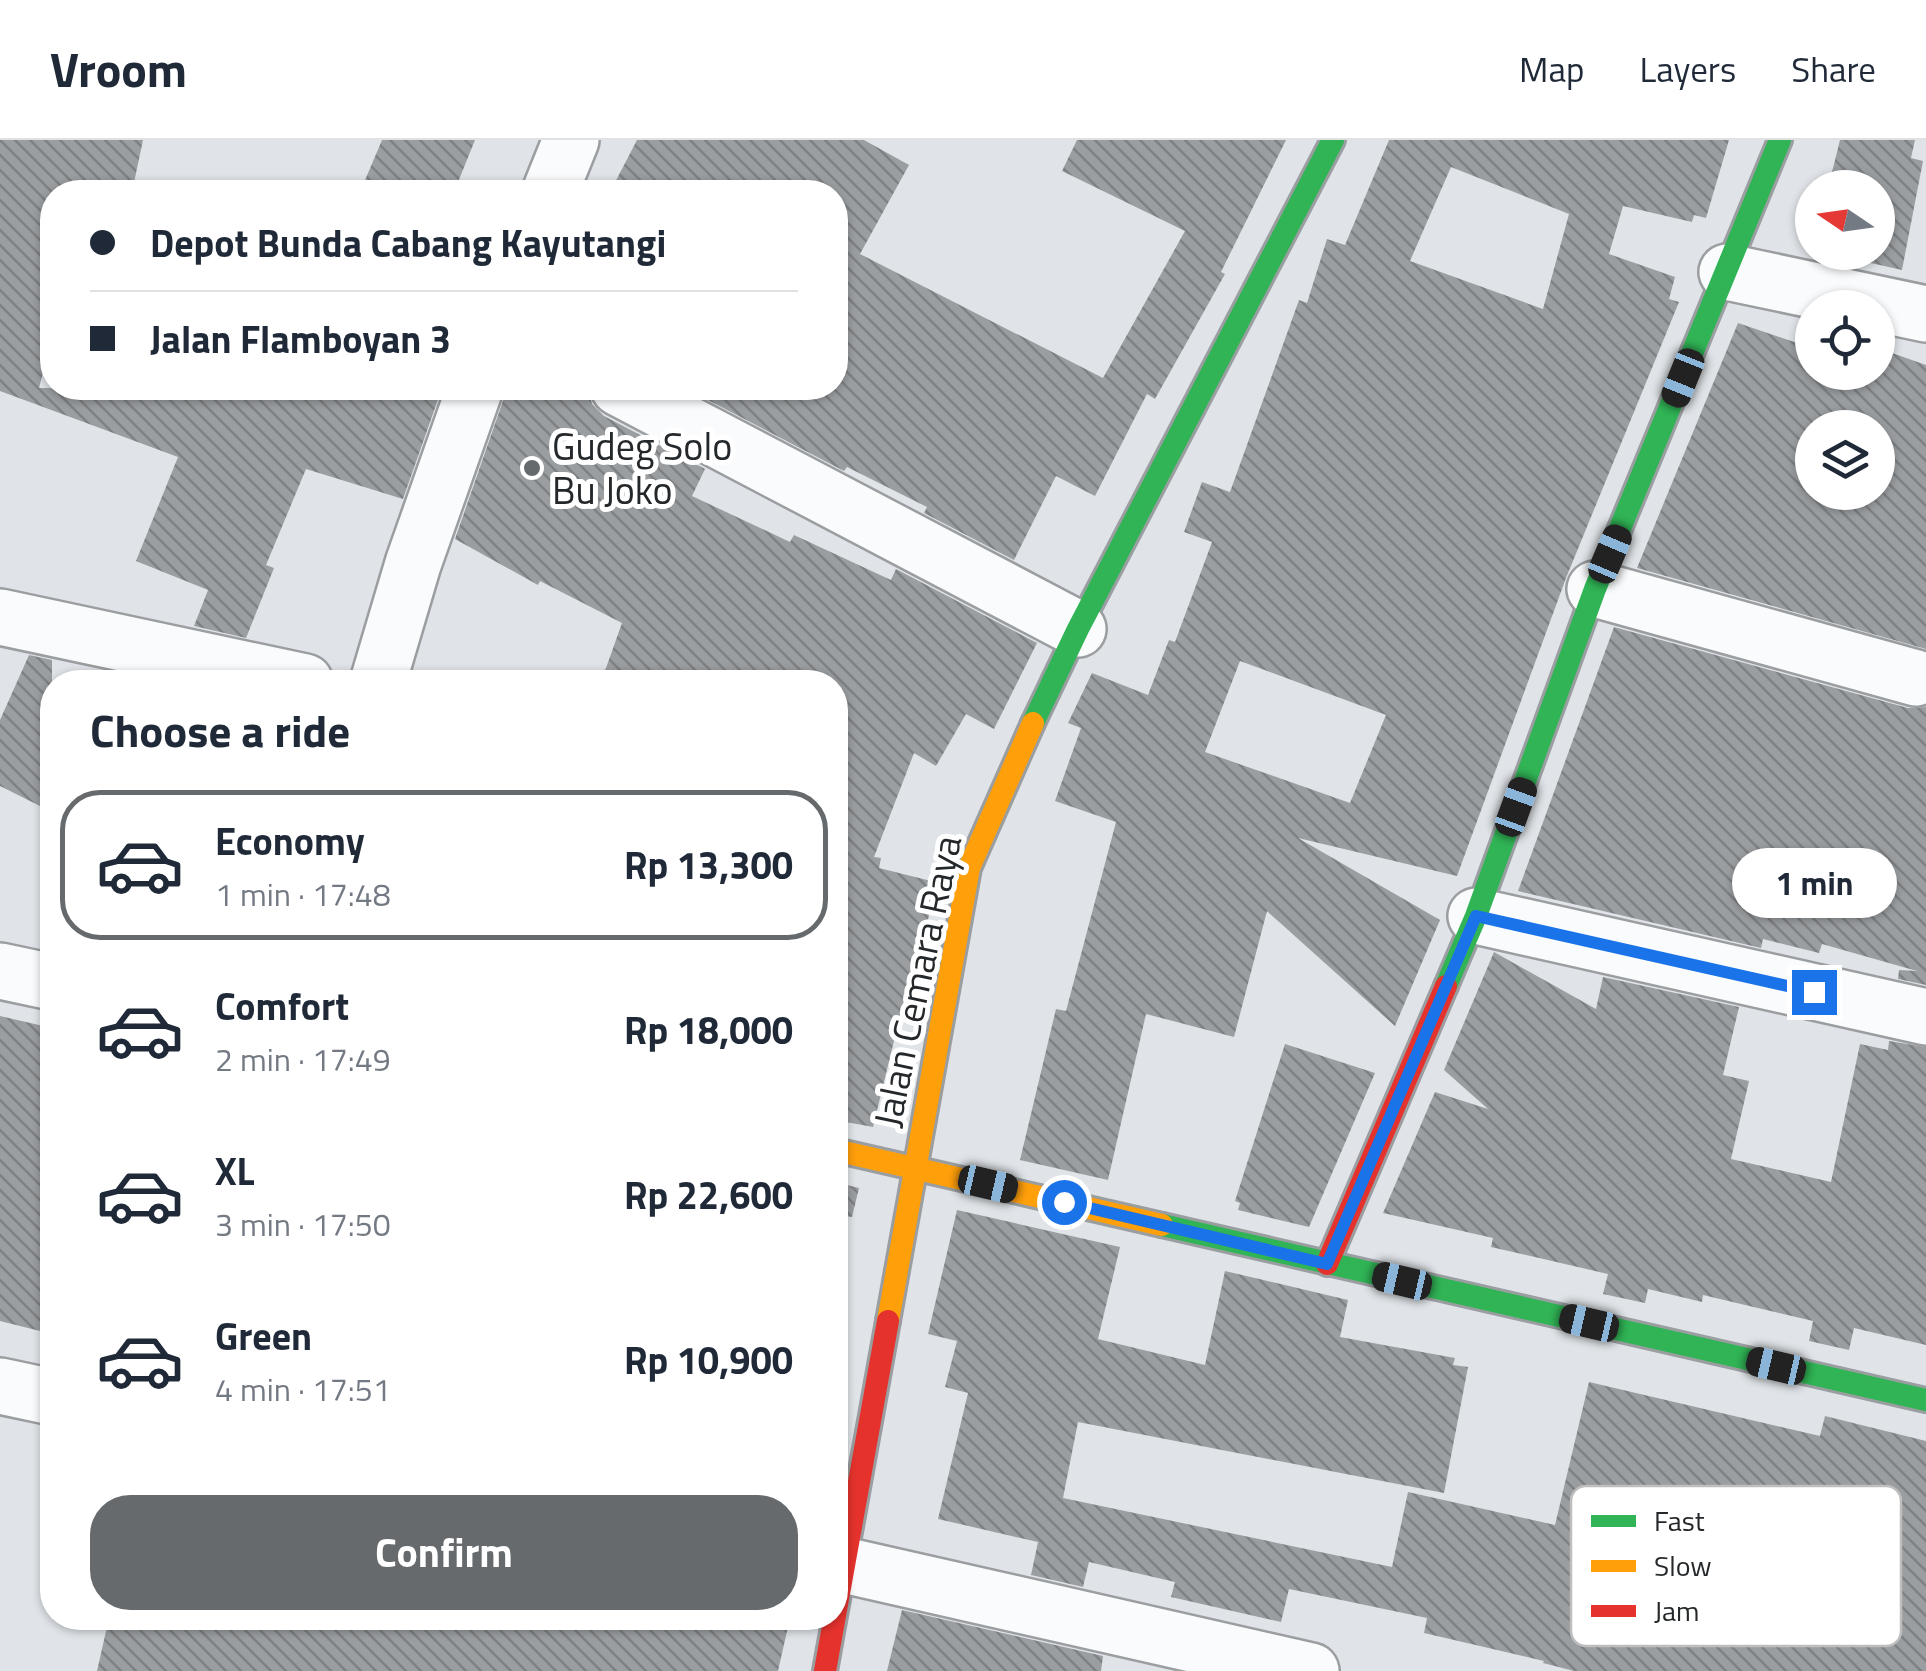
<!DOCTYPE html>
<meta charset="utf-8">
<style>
body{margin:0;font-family:"Titillium Web",sans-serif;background:#f2f2f3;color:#1f2937;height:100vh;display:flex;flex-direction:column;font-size:38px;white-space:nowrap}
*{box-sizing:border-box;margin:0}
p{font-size:32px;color:#747a83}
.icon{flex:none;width:55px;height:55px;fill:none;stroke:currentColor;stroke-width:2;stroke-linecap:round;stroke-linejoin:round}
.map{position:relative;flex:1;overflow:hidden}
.panel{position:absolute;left:40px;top:530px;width:808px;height:960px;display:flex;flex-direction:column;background:#fff;border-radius:40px;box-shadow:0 2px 8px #0004}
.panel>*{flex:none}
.guide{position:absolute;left:40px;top:40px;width:808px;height:220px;border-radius:40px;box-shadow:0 2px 8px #0004;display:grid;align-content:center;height:220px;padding:0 50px;background:#fff}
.needle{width:65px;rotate:283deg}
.fabs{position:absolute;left:1795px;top:30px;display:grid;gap:20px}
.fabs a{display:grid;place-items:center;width:100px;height:100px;border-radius:50%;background:#fff;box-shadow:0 2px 8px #0004;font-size:50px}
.end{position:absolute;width:45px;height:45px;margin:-22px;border:12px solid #1a73e8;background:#fff;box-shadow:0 0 0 5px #fff}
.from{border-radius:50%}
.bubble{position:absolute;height:70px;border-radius:35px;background:#fff;box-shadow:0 2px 8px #0004;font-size:32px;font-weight:700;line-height:70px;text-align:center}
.car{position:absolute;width:30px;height:60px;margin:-30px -15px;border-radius:12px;box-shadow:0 0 8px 2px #0007;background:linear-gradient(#222 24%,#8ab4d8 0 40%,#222 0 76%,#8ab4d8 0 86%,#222 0)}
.guide b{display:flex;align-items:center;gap:35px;height:95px;font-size:38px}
.guide b+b{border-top:2px solid #e0e1e3}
.guide i{width:25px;height:25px;background:#1f2937}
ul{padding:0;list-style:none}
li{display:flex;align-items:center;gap:30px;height:150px;margin:0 20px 15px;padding:0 30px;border:5px solid transparent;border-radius:40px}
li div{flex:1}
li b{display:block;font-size:38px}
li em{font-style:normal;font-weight:700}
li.selected{border-color:#666a6c}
li>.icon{width:90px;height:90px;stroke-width:1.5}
h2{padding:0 50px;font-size:45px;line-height:120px}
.primary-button{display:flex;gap:20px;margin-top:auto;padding:20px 50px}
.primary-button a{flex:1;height:115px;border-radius:40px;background:#666a6c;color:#fff;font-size:40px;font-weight:700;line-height:115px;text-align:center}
header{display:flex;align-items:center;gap:60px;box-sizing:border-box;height:140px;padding:0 50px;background:#fff;border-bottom:2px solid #e0e1e3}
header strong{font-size:48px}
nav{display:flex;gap:55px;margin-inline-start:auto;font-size:35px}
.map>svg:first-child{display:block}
.building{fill:url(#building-back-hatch);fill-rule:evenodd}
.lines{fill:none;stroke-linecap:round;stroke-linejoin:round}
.street-casing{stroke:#9b9ea0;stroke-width:60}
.fast-casing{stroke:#9b9ea0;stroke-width:28}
.slow-casing{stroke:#9b9ea0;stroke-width:28}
.jam-casing{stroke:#9b9ea0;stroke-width:28}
.street{stroke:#fafbfc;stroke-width:55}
.fast{stroke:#30b455;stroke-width:22}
.slow{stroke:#ff9f0a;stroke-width:22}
.jam{stroke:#e5322d;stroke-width:22}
.route{stroke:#1a73e8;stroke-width:12}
.poi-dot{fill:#666a6c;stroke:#fff;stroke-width:4}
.labels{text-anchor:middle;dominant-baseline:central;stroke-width:10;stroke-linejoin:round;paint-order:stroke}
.poi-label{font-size:38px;fill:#25282a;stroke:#fff;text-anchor:start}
.street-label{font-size:38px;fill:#25282a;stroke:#fff}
.key{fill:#fff;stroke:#bebebf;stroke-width:2.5}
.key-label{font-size:28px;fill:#25282a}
</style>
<header>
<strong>Vroom</strong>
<nav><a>Map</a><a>Layers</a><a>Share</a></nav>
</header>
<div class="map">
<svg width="1926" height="1531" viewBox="0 0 1926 1531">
<defs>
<pattern id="building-back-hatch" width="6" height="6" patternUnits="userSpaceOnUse" patternTransform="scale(2.5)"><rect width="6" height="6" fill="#9b9ea1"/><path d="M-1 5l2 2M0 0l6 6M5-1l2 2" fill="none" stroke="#7e8183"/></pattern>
</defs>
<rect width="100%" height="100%" fill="#e0e4e8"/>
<path class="building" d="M 0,0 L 143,0 L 132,52 L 52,52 L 52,198 L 39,248 L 442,248 L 403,359 L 306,329 L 266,425 L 274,428 L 246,498 L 194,486 L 208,450 L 136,421 L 178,317 L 0,251 Z
M 382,0 L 475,0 L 454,52 L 360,52 Z
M 637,0 L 864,0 L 909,25 L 860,114 L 1103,238 L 1185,91 L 1062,31 L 1077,0 L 1286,0 L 1221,132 L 1225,134 L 1155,259 L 1147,254 L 1095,356 L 1056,336 L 1014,420 L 924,373 L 927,367 L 847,327 L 844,331 L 685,248 L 835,248 L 835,52 L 610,52 Z
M 1389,0 L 1729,0 L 1706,78 L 1694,75 L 1692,82 L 1623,66 L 1609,114 L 1675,137 L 1669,159 L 1679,162 L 1566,438 L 1457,736 L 1298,698 L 1440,780 L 1395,886 L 1267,771 L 1234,897 L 1146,874 L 1108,1040 L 1020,1020 L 1056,869 L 1066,871 L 1116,682 L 1055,661 L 1081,588 L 1068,583 L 1092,533 L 1148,555 L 1169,500 L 1175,502 L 1212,402 L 1184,392 L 1202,342 L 1230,352 L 1299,160 L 1307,163 L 1327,99 L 1345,105 ZM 1451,27 L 1569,74 L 1543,169 L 1410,121 ZM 1240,521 L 1386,575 L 1350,663 L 1205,612 Z
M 1840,0 L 1915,0 L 1911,18 L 1923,21 L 1902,130 L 1853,119 L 1855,112 L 1878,112 L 1878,48 L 1828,48 Z
M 1738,183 L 1812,208 L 1812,232 L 1878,232 L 1878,208 L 1926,225 L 1926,509 L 1637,428 ZM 1812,288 L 1878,288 L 1878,352 L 1812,352 Z
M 505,248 L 588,248 L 592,264 L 604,276 L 705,329 L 692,356 L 790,402 L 794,395 L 891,440 L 896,429 L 1037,503 L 994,589 L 966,574 L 936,626 L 914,613 L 874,717 L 881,718 L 879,728 L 935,742 L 924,802 L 915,836 L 910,835 L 873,987 L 835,980 L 835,542 L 601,542 L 622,483 L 540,441 L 538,445 L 455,399 L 504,258 Z
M 1614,487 L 1908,568 L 1926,567 L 1926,845 L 1898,839 L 1899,830 L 1917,831 L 1822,804 L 1819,813 L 1763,799 L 1761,808 L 1518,751 Z
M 29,515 L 52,520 L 52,672 L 0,646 L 0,580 Z
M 1494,812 L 1596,869 L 1603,837 L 1739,867 L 1723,935 L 1749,941 L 1731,1019 L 1831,1042 L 1860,904 L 1888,910 L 1889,901 L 1926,907 L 1926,1205 L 1854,1188 L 1849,1210 L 1809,1201 L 1813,1181 L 1703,1155 L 1702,1162 L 1648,1149 L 1645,1163 L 1603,1154 L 1608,1134 L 1491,1107 L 1493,1098 L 1383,1073 L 1435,952 L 1488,969 L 1444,930 Z
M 0,876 L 52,888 L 52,1194 L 0,1181 Z
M 1285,904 L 1375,933 L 1309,1087 L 1238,1070 L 1240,1063 L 1235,1061 Z
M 835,1042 L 859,1048 L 852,1077 L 835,1075 Z
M 957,1070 L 1120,1107 L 1098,1199 L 1205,1225 L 1225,1131 L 1348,1160 L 1340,1197 L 1455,1218 L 1453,1225 L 1468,1227 L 1444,1353 L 1078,1282 L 1063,1358 L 1392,1427 L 1408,1352 L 1555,1385 L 1589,1242 L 1820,1296 L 1825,1276 L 1926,1301 L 1926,1531 L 1574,1531 L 1543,1523 L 1544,1521 L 1424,1493 L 1427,1478 L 1289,1449 L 1281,1482 L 1171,1457 L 1175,1442 L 1089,1422 L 1083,1447 L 1031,1435 L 1038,1402 L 938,1379 L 968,1253 L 945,1247 L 957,1201 L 928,1194 Z
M 902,1470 L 1103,1516 L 1101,1531 L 887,1531 Z
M 109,1478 L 790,1478 L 778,1531 L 97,1531 Z"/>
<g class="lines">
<defs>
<path id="street" d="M 550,52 L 571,0
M 1727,132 L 1926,174
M 619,248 L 1078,489
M 1595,449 L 1916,538
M 0,477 L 305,542
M 378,542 L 413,424 L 475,248
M 1476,776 L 1926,877
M 0,831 L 52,842
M 0,1246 L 52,1257
M 835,1423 L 1311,1531"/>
<path id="fast" d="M 1033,583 L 1078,489 L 1333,0
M 1446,846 L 1476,776 L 1595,449 L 1780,0
M 1162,1085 L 1926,1260"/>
<path id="slow" d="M 835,1010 L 1162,1085
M 888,1181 L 969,728 L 1033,583"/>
<path id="jam" d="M 1327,1124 L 1446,846
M 825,1531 L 888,1181"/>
</defs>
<use href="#street" class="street-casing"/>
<use href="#fast" class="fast-casing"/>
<use href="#slow" class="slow-casing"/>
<use href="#jam" class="jam-casing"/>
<use href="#street" class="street"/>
<use href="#fast" class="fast"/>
<use href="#slow" class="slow"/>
<use href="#jam" class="jam"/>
</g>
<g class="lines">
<path class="route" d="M 1064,1062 L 1327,1124 L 1476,776 L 1814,852"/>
</g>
<circle class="poi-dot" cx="532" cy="328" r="10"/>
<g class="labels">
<g class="poi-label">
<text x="552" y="306">Gudeg Solo<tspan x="552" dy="44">Bu Joko</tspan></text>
</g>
<g class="street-label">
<text transform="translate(917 841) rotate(-78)">Jalan Cemara Raya</text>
</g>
</g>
<rect x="1571" y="1346" width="330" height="160" rx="15" class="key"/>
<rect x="1591" y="1375" width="45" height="12" fill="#30b455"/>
<rect x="1591" y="1420" width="45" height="12" fill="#ff9f0a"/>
<rect x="1591" y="1465" width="45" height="12" fill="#e5322d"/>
<g class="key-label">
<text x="1654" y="1391">Fast</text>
<text x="1654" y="1436">Slow</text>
<text x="1654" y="1481">Jam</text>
</g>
</svg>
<div class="fabs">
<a><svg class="needle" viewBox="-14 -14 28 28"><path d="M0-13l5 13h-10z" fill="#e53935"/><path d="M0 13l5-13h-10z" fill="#747a83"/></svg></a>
<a><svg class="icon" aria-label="locate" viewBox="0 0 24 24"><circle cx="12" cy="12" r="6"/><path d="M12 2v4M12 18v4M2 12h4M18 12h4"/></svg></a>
<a><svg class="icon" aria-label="layers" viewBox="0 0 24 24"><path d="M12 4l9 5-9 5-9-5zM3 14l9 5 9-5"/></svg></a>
</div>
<i class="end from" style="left:1064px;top:1062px"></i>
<i class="end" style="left:1814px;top:852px"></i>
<div class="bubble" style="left:1732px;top:708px;width:165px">1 min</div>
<i class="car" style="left:1683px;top:238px;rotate:202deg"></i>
<i class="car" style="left:1610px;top:414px;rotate:23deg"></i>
<i class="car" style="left:1516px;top:667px;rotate:20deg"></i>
<i class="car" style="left:988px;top:1044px;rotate:103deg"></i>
<i class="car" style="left:1402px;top:1141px;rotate:283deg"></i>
<i class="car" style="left:1589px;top:1183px;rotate:283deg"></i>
<i class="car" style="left:1776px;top:1226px;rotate:283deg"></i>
<div class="guide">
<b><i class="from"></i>Depot Bunda Cabang Kayutangi</b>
<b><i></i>Jalan Flamboyan 3</b>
</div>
<section class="panel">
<h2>Choose a ride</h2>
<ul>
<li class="selected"><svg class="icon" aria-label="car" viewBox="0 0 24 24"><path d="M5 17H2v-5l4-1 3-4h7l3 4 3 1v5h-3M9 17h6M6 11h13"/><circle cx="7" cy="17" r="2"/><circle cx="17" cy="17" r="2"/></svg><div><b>Economy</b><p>1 min · 17:48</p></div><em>Rp 13,300</em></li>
<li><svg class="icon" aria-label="car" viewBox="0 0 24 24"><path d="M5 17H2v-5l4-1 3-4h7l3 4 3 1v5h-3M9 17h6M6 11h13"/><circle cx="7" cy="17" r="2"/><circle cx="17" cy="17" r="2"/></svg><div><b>Comfort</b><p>2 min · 17:49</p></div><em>Rp 18,000</em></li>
<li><svg class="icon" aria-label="car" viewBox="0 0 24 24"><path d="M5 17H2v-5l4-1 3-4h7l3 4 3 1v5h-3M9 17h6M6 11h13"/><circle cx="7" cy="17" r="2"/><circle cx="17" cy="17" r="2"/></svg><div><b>XL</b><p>3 min · 17:50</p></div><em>Rp 22,600</em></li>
<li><svg class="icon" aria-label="car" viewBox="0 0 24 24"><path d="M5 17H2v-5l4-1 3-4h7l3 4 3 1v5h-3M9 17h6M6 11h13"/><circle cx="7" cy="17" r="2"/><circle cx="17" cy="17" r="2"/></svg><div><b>Green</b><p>4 min · 17:51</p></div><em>Rp 10,900</em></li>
</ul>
<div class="primary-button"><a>Confirm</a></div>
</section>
</div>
